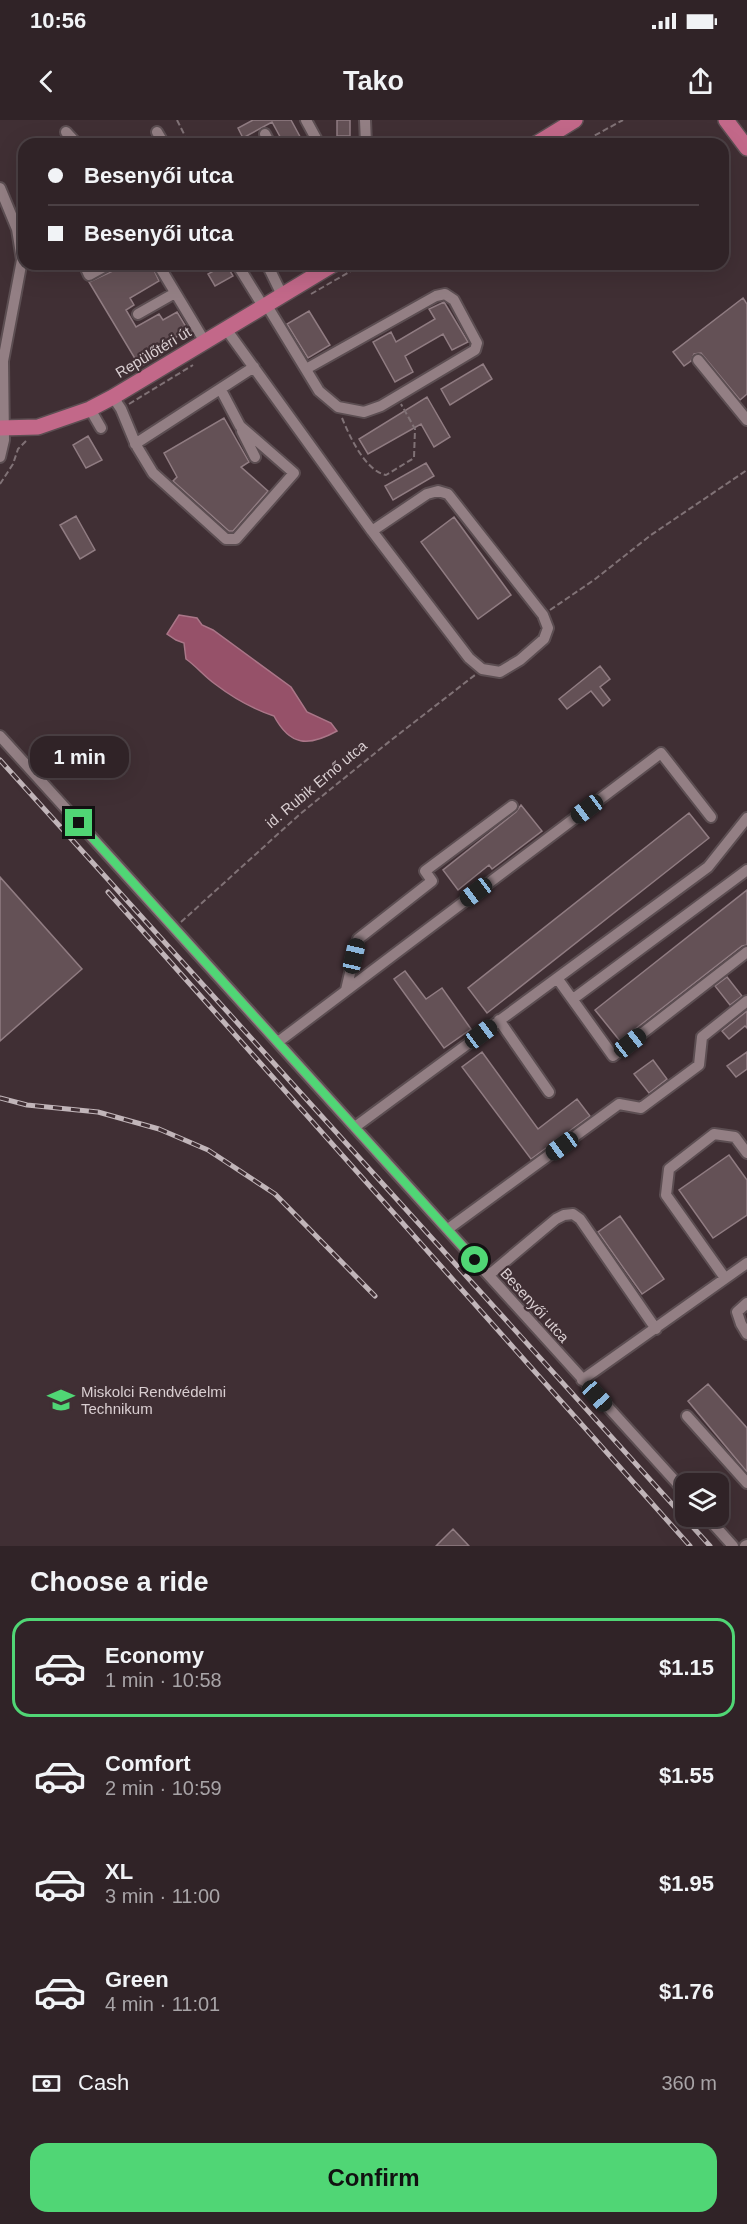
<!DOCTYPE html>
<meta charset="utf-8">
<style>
body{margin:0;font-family:Helvetica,sans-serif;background:#3c2f33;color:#f1f3f6;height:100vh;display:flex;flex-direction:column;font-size:22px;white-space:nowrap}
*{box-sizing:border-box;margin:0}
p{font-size:20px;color:#a8a4a7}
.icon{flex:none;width:33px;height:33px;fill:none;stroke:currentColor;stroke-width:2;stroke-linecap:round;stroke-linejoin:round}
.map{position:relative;height:1426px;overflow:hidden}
.panel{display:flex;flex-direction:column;background:#302327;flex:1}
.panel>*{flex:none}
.hud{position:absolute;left:18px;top:18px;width:711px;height:132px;border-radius:18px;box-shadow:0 6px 24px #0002,0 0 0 2px #4b4044;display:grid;align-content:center;height:132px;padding:0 30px;background:#302327}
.controls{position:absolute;left:675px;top:1353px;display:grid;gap:12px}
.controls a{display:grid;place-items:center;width:54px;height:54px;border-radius:12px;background:#302327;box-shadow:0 6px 24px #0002,0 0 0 2px #4b4044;font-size:30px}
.end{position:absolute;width:27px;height:27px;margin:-14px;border:8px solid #50d675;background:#111;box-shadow:0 0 0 3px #111}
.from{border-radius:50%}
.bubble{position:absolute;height:42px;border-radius:18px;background:#302327;box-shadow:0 6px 24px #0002,0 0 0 2px #4b4044;font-size:20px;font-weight:800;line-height:42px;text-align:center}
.car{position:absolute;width:18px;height:36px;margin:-18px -9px;border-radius:8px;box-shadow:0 0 4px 2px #0007;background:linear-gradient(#222 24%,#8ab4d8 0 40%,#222 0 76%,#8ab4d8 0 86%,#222 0)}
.hud b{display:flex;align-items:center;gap:21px;height:57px;font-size:22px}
.hud b+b{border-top:2px solid #4b4044}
.hud i{width:15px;height:15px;background:#f1f3f6}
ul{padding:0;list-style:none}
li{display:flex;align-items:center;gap:18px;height:99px;margin:0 12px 9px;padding:0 18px;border:3px solid transparent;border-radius:18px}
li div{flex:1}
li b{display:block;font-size:22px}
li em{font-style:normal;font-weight:800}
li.active{border-color:#50d675}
li>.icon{width:54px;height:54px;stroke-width:1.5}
h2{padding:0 30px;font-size:27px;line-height:72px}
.pay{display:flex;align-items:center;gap:15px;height:66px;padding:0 30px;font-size:22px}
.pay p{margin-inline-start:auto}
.button{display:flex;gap:12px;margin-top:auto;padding:12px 30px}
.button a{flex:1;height:69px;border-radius:18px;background:#50d675;color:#111;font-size:24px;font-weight:800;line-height:69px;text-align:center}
.status{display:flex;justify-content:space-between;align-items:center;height:42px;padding:0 30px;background:#302327;direction:ltr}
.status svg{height:16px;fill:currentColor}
header{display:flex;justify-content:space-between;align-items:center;height:78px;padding:0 30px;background:#302327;font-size:27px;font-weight:800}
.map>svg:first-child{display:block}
.water{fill:#965169;stroke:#aa7688;stroke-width:1.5}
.building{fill:#645156;stroke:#907c82;stroke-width:1.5}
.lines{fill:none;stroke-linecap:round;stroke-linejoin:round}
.minor-casing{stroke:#5c4e52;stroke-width:14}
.major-casing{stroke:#5c4e52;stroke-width:18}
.path{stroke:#807276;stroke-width:2;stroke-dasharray:6 3;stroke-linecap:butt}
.minor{stroke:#937f84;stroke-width:10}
.major{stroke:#c26889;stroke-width:15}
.rail-casing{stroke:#c1b5b9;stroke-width:5}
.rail{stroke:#402f34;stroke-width:3;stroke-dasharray:9;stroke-linecap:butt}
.route{stroke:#50d675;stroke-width:8}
.labels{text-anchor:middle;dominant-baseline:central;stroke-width:4.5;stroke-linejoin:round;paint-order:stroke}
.street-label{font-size:15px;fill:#d9ced1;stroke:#402f34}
.poi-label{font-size:15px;fill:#d9ced1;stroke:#402f34;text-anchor:start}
</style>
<div class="status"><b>10:56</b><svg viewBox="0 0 49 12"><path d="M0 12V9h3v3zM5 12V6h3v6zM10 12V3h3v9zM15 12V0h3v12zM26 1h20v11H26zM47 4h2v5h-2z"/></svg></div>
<header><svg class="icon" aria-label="back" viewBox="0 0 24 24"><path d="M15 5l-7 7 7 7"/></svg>Tako<svg class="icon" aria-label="share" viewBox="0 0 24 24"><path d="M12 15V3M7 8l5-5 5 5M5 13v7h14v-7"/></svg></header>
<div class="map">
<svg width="747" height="1426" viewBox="0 0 747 1426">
<rect width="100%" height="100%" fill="#402f34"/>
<path class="water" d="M 179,495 L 197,498 L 202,505 L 213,510 L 291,567 L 307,592 L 331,603 L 337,611 C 308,627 290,626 274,596 C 253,589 232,577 215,564 C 204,556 196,546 186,539 L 184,523 L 176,520 L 167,514 Z"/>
<path class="building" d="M 253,0 L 291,0 L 304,24 L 284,24 L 272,2 L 243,18 L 238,8 Z
M 337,0 L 350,0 L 350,16 L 337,16 Z
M 116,144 L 151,144 L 159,161 L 130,178 L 134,185 L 126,190 L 136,207 L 159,194 L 163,200 L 177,192 L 188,210 L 156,229 L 160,235 L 140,247 L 89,162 L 113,151 Z
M 226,144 L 233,156 L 215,166 L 208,154 Z
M 743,178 L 747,184 L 747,274 L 740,280 L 701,233 L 694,234 L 691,241 L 684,246 L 673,232 Z
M 444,182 L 468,222 L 452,230 L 443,214 L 405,236 L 413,252 L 395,262 L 373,222 L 391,212 L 396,222 L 435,199 L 429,189 Z
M 309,191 L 330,225 L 308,238 L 287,204 Z
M 483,244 L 492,259 L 450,285 L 441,269 Z
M 427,277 L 450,317 L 434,327 L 421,304 L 368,334 L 359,319 Z
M 224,298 L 249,342 L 241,347 L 268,371 L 233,411 L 229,411 L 173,361 L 177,357 L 164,333 Z
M 88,316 L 102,340 L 86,348 L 73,325 Z
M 426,343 L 434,356 L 393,380 L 385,366 Z
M 76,396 L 95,430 L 80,439 L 60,405 Z
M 454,397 L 511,475 L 478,499 L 421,422 Z
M 600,546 L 610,559 L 600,567 L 610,580 L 603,586 L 591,571 L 567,589 L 559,579 Z
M 521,685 L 542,711 L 492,749 L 489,745 L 458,770 L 443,750 L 516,692 Z
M 689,693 L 709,718 L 487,893 L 468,868 Z
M 0,757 L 82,849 L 0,921 Z
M 747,770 L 747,825 L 742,826 L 620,921 L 595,890 Z
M 405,851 L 426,879 L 442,868 L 471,909 L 444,928 L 394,859 Z
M 727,857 L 742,876 L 730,885 L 715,866 Z
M 747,891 L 747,908 L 745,906 L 729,919 L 722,911 Z
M 482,932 L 538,1009 L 577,979 L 590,996 L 531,1039 L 462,947 Z
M 747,932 L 747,949 L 736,957 L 727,946 Z
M 653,940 L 667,959 L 649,973 L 634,954 Z
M 729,1035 L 747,1060 L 747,1095 L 713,1118 L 679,1070 Z
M 620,1096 L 664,1159 L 642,1174 L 598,1112 Z
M 708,1264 L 747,1308 L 747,1352 L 688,1281 Z
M 453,1409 L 469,1426 L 436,1426 Z"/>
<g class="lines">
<defs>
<path id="minor" d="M 306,0 L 319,24
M 365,0 L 366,24
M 66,12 L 77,24
M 157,12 L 164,24
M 265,14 L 270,24
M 0,68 L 17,109 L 22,140 L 3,241 L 4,320 L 0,337
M 84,144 L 89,155 L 109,144
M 158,144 L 205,222
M 237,144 L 263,186
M 267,144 L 282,175
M 266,184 L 319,271 L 338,287 L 364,292 L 381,286 L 475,230 L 477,223 L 454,180 L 445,174 L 436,176 L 306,249
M 138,194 L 175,173
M 226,209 L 372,411 L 469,538 L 482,549 L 500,552 L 520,540 L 544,519 L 548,508 L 543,495 L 448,374 L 438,371 L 427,374 L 372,411
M 698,240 L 747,300
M 113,277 L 121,289 L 136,325 L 153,353 L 226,419 L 236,419 L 294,353 L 240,306 L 221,270
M 90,289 L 101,308
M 242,311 L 255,337
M 135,324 L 254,247
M 0,616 L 686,1373
M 557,858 L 613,936 L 747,832
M 346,870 L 358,819 L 432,761 L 425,751 L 512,686
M 573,879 L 747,750
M 499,900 L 549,972
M 278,922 L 661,633 L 711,697
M 355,1007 L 708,747 L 747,698
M 448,1109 L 619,984 L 641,988 L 699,945 L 702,917 L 747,881
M 489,1155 L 556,1099 L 564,1095 L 573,1094 L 580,1099 L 656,1209
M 725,1158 L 666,1075 L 669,1049 L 714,1014 L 735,1017 L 747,1033
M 747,1183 L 737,1192 L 741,1204 L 747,1214
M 582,1260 L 747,1143
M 687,1296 L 747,1363
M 706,1396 L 733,1426
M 745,1426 L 747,1425"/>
<path id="major" d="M 726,0 L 747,28
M 536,24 L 575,0
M 0,308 L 38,307 L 90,289 L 113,277 L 334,144"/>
</defs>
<use href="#minor" class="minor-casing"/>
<use href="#major" class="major-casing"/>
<path class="path" d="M 177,0 L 189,24
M 579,24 L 623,0
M 311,174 L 363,144
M 129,284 L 193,245
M 342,298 C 349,315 365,351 386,355 L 414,338 L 415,309 L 401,284
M 0,364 L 13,344 L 18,329 L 26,321
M 550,490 L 594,460 L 651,415 L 747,350
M 181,802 L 300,694 L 390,621 L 475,555"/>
<use href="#minor" class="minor"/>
<use href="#major" class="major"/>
<defs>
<path id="rail" d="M 0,640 L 710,1426
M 108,772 L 690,1426
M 0,978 L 27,985 L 98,992 L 159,1009 L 208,1030 L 275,1074 L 375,1176"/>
</defs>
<use href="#rail" class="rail-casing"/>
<use href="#rail" class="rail"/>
</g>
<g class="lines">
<path class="route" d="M 79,703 L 475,1140"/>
</g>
<defs>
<symbol id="school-bare" viewBox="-9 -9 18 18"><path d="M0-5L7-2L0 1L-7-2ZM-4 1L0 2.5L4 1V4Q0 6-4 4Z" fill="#50d675" stroke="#402f34" stroke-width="2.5" paint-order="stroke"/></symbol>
</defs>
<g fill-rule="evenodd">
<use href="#school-bare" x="42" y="1261" width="38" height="38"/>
</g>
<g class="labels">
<g class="street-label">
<text transform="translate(153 232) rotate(-31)">Repülőtéri út</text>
<text transform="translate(316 664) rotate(-40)">id. Rubik Ernő utca</text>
<text transform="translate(535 1185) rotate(48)">Besenyői utca</text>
</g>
<g class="poi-label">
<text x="81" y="1271">Miskolci Rendvédelmi<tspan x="81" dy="17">Technikum</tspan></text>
</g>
</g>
</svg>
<div class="controls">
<a><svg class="icon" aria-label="layers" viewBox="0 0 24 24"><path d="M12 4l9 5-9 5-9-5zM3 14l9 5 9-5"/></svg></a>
</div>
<i class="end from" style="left:475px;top:1140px"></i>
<i class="end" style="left:79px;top:703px"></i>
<div class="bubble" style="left:30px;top:616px;width:99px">1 min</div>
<i class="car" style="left:587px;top:689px;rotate:233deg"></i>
<i class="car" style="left:476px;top:772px;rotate:233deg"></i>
<i class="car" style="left:354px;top:836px;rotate:13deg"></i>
<i class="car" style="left:481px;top:914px;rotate:53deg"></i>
<i class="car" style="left:630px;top:923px;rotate:52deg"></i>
<i class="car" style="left:562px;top:1026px;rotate:234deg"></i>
<i class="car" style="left:597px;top:1276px;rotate:138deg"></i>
<div class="hud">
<b><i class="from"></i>Besenyői utca</b>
<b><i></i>Besenyői utca</b>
</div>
</div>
<section class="panel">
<h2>Choose a ride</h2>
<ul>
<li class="active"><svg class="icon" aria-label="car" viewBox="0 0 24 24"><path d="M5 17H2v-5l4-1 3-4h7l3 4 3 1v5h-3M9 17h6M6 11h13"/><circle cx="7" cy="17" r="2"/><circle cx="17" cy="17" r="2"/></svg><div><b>Economy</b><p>1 min · 10:58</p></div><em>$1.15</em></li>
<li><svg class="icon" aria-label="car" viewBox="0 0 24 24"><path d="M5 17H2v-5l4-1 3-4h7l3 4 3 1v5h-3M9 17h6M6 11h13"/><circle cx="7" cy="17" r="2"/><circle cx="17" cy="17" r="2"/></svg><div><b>Comfort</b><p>2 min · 10:59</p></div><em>$1.55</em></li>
<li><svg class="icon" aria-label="car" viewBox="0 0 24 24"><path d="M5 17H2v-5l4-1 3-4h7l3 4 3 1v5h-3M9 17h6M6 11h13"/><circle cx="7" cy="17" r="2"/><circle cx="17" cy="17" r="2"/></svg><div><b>XL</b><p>3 min · 11:00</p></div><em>$1.95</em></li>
<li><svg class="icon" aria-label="car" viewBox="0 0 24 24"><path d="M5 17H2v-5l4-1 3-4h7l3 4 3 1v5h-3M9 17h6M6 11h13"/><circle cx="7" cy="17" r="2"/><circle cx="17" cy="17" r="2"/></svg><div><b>Green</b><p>4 min · 11:01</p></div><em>$1.76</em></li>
</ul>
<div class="pay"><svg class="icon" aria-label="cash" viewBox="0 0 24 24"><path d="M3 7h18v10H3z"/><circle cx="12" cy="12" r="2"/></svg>Cash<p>360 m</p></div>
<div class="button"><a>Confirm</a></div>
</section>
